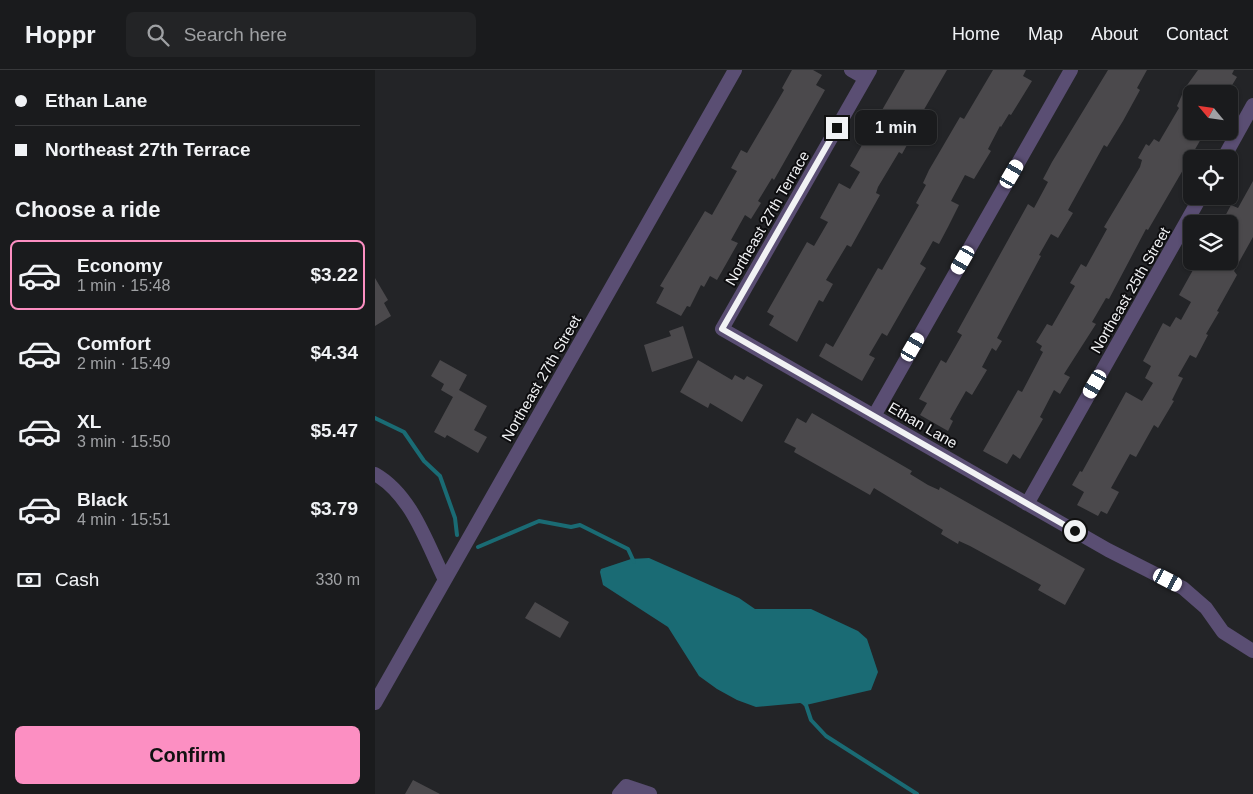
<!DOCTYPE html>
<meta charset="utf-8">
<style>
body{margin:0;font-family:Arial,sans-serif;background:#232426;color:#f1f3f6;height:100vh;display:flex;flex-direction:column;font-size:19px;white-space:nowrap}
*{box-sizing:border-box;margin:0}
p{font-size:16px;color:#9fa1a4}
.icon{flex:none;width:28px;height:28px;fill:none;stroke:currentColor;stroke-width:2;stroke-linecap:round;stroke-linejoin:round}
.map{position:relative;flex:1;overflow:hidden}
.drawer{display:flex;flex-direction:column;background:#1a1b1d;width:375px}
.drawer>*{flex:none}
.banner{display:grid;align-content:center;height:110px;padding:0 15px;background:#1a1b1d}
.needle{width:32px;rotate:299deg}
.fabs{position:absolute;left:808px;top:15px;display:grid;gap:10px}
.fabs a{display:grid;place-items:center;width:55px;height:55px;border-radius:8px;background:#1a1b1d;box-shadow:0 1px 4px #0004,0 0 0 1px #38393b;font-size:25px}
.end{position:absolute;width:22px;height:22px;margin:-11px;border:6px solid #f1f2f4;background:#111;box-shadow:0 0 0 2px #111}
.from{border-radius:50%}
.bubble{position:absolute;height:35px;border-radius:8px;background:#1a1b1d;box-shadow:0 1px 4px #0004,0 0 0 1px #38393b;font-size:16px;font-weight:700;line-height:35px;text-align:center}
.car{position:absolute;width:15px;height:30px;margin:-15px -8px;border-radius:6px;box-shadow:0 0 4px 1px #0007;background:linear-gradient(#fff 24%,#345 0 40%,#fff 0 76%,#345 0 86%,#fff 0)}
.banner b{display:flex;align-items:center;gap:18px;height:48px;font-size:19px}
.banner b+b{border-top:1px solid #38393b}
.banner i{width:12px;height:12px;background:#f1f3f6}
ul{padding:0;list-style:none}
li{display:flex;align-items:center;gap:15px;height:70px;margin:0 10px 8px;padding:0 5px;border:2px solid transparent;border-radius:8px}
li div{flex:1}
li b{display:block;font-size:19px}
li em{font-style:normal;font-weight:700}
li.on{border-color:#fc8fc2}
li>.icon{width:45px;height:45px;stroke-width:1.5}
h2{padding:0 15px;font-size:22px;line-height:60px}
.pay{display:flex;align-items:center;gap:12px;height:55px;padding:0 15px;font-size:19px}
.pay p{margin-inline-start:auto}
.primary-button{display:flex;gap:10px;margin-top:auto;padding:10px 15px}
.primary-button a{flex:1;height:58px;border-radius:8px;background:#fc8fc2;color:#111;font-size:20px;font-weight:700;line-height:58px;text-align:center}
header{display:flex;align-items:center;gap:30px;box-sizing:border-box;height:70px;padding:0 25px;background:#1a1b1d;border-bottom:1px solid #38393b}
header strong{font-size:24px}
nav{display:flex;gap:28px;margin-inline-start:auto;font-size:18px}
.search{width:350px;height:45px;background:#232426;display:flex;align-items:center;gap:12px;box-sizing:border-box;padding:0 18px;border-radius:8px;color:#9fa1a4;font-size:19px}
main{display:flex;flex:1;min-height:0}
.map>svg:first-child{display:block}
.water{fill:#1a6b74}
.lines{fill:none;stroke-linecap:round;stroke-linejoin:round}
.stream{stroke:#1a6b74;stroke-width:4}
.building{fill:#4b494c}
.minor{stroke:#5a4e73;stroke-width:14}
.route{stroke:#f1f2f4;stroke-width:6}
.labels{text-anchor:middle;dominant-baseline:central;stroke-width:4;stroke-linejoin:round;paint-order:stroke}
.street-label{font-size:15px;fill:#f1f2f4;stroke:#0d0d0f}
</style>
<header>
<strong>Hoppr</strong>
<div class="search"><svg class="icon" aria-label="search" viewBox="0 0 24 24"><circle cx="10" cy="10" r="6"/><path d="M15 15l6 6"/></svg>Search here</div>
<nav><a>Home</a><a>Map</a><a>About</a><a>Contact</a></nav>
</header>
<main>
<section class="drawer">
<div class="banner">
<b><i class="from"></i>Ethan Lane</b>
<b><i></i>Northeast 27th Terrace</b>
</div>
<h2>Choose a ride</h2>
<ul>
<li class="on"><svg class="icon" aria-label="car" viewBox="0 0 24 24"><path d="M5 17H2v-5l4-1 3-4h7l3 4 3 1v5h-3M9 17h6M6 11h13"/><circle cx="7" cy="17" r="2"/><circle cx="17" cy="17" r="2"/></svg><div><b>Economy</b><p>1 min · 15:48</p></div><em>$3.22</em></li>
<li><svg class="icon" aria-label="car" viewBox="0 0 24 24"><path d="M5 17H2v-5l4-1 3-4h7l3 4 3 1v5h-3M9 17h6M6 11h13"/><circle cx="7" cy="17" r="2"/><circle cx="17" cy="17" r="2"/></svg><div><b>Comfort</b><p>2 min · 15:49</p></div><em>$4.34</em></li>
<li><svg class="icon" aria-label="car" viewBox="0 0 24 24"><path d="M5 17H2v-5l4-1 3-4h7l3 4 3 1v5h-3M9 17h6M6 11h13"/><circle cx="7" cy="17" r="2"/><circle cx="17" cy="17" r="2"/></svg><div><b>XL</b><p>3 min · 15:50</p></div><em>$5.47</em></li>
<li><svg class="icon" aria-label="car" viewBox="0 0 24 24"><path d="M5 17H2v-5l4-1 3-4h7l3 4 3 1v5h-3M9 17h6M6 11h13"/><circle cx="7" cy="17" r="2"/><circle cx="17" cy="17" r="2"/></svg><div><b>Black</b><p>4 min · 15:51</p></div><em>$3.79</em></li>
</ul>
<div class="pay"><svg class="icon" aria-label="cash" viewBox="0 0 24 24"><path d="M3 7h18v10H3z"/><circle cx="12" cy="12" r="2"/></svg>Cash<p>330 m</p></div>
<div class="primary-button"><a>Confirm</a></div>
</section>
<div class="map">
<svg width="878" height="724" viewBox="0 0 878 724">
<rect width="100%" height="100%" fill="#232427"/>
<path class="water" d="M 274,488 L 364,528 L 380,539 L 436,539 L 483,561 L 492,569 L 503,602 L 496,620 L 431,635 L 425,633 L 381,637 L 362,630 L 342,619 L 324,606 L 293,557 L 228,515 L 225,502 L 226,499 L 256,489 Z"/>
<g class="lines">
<path class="stream" d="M 0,348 L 29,362 L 49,391 L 65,406 L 80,448 L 82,465
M 103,477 L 164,451 L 196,457 L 205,455 L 253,479 L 259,492
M 428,632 L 431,635 L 436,650 L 451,666 L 542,724"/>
</g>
<path class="building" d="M 417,0 L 438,0 L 447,5 L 441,15 L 450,20 L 399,110 L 397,108 L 383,131 L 386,133 L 376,149 L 370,145 L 356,170 L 363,173 L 342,210 L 335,206 L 329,217 L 326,215 L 315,237 L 312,236 L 306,246 L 281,233 L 289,218 L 285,216 L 330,141 L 337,145 L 362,101 L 356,98 L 366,80 L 372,83 L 409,20 L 407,18 Z
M 530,0 L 572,0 L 540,55 L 542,57 L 527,84 L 524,82 L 503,117 L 501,123 L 505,125 L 476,177 L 472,175 L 451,210 L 458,214 L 448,232 L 444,230 L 422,272 L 394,255 L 399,246 L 392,242 L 432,172 L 439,176 L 453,152 L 445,148 L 464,113 L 475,119 L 485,102 L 475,96 Z
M 618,0 L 651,0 L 648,6 L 657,11 L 636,45 L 634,44 L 626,57 L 625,56 L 613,79 L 616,81 L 599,109 L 590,105 L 576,131 L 584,135 L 573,157 L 564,174 L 558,171 L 545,194 L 551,198 L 512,266 L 507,263 L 494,285 L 500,288 L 487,311 L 444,286 L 451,273 L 458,277 L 503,198 L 507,200 L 544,135 L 541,133 L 551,115 L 548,113 L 554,100 L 585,47 L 589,49 Z
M 733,0 L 772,0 L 762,18 L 765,20 L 748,51 L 732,77 L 729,75 L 693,140 L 698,143 L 683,168 L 676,164 L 664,185 L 666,186 L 622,268 L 627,271 L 621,281 L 617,278 L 607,297 L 612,300 L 597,325 L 591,321 L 575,349 L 578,351 L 573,361 L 545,345 L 552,333 L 544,329 L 566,290 L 571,293 L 587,265 L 582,262 L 653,134 L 659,138 L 673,112 L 668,109 L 677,92 Z
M 823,0 L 859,0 L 857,4 L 862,7 L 853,22 L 845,18 L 841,24 L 816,24 L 816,61 L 825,61 L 822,67 L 826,69 L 773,160 L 771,159 L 734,229 L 731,228 L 717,252 L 721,254 L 689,304 L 695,307 L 685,324 L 679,320 L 665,347 L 668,349 L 645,389 L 638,384 L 632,394 L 608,381 L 643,320 L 647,322 L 668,282 L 665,280 L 667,276 L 661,272 L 672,254 L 677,256 L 700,216 L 695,213 L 706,194 L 711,197 L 732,159 L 729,157 L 765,97 L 767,90 L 763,88 L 771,74 L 774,76 L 779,69 L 784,72 L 804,38 L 802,36 L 810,18 Z
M 878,111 L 878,167 L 859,201 L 862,205 L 842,241 L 844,242 L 831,264 L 833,265 L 821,288 L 815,285 L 803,306 L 808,308 L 797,330 L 799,331 L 783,358 L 779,355 L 761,387 L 755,384 L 736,418 L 744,422 L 732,444 L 726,441 L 723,446 L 702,435 L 709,422 L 697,415 L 705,401 L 707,402 L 751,322 L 767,331 L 778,313 L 770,308 L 776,296 L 768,291 L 788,253 L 795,257 L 801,247 L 806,250 L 816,232 L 804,225 L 823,191 L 854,191 L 854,154 L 848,154 L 848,150 L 856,135 L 863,138 Z
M 0,208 L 13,230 L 9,233 L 16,246 L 0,256 Z
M 308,256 L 318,288 L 277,302 L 269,275 L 296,266 L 294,261 Z
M 65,290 L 92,305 L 84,320 L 112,336 L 99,360 L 112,367 L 103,383 L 72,365 L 70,368 L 59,362 L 78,327 L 66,320 L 69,314 L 56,306 Z
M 323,290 L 357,310 L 360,305 L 369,310 L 372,306 L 388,315 L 367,352 L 335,333 L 333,338 L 305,322 Z
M 437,343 L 537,401 L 535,404 L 553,415 L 564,420 L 565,417 L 710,499 L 690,535 L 663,520 L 666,515 L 595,476 L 584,471 L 583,474 L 566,464 L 568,460 L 499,418 L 495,425 L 419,382 L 421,378 L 409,372 L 422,348 L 431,353 Z
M 160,532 L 194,552 L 185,568 L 150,548 Z
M 38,710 L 65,724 L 30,724 Z"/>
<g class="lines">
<path class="minor" d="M 476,0 L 490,8
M 495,0 L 347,259 L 733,480 L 808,518 L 831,538 L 848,562 L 878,581
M 848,89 L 878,35
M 499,346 L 696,0
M 0,404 C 37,425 52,474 70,510
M 652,434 L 826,126
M 0,633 L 360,0
M 244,724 L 251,716 L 275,724"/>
</g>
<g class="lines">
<path class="route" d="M 462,58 L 347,259 L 700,461"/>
</g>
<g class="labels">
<g class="street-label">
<text transform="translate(392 148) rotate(-60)">Northeast 27th Terrace</text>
<text transform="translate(755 220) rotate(-60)">Northeast 25th Street</text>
<text transform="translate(166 308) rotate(-60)">Northeast 27th Street</text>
<text transform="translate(548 355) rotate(30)">Ethan Lane</text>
</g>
</g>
</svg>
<div class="fabs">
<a><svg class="needle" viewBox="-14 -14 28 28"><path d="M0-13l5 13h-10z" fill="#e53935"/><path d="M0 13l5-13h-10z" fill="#9fa1a4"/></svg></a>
<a><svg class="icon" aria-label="locate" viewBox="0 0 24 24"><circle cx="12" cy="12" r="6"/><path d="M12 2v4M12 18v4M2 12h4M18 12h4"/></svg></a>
<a><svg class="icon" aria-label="layers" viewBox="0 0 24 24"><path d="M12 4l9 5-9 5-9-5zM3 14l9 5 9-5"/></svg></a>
</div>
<i class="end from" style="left:700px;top:461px"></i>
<i class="end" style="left:462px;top:58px"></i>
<div class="bubble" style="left:480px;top:40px;width:82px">1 min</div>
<i class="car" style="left:637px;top:104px;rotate:30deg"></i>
<i class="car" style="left:588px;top:190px;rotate:210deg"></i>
<i class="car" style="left:538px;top:277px;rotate:30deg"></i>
<i class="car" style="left:720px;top:314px;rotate:210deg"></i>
<i class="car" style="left:793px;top:510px;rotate:117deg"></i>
</div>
</main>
